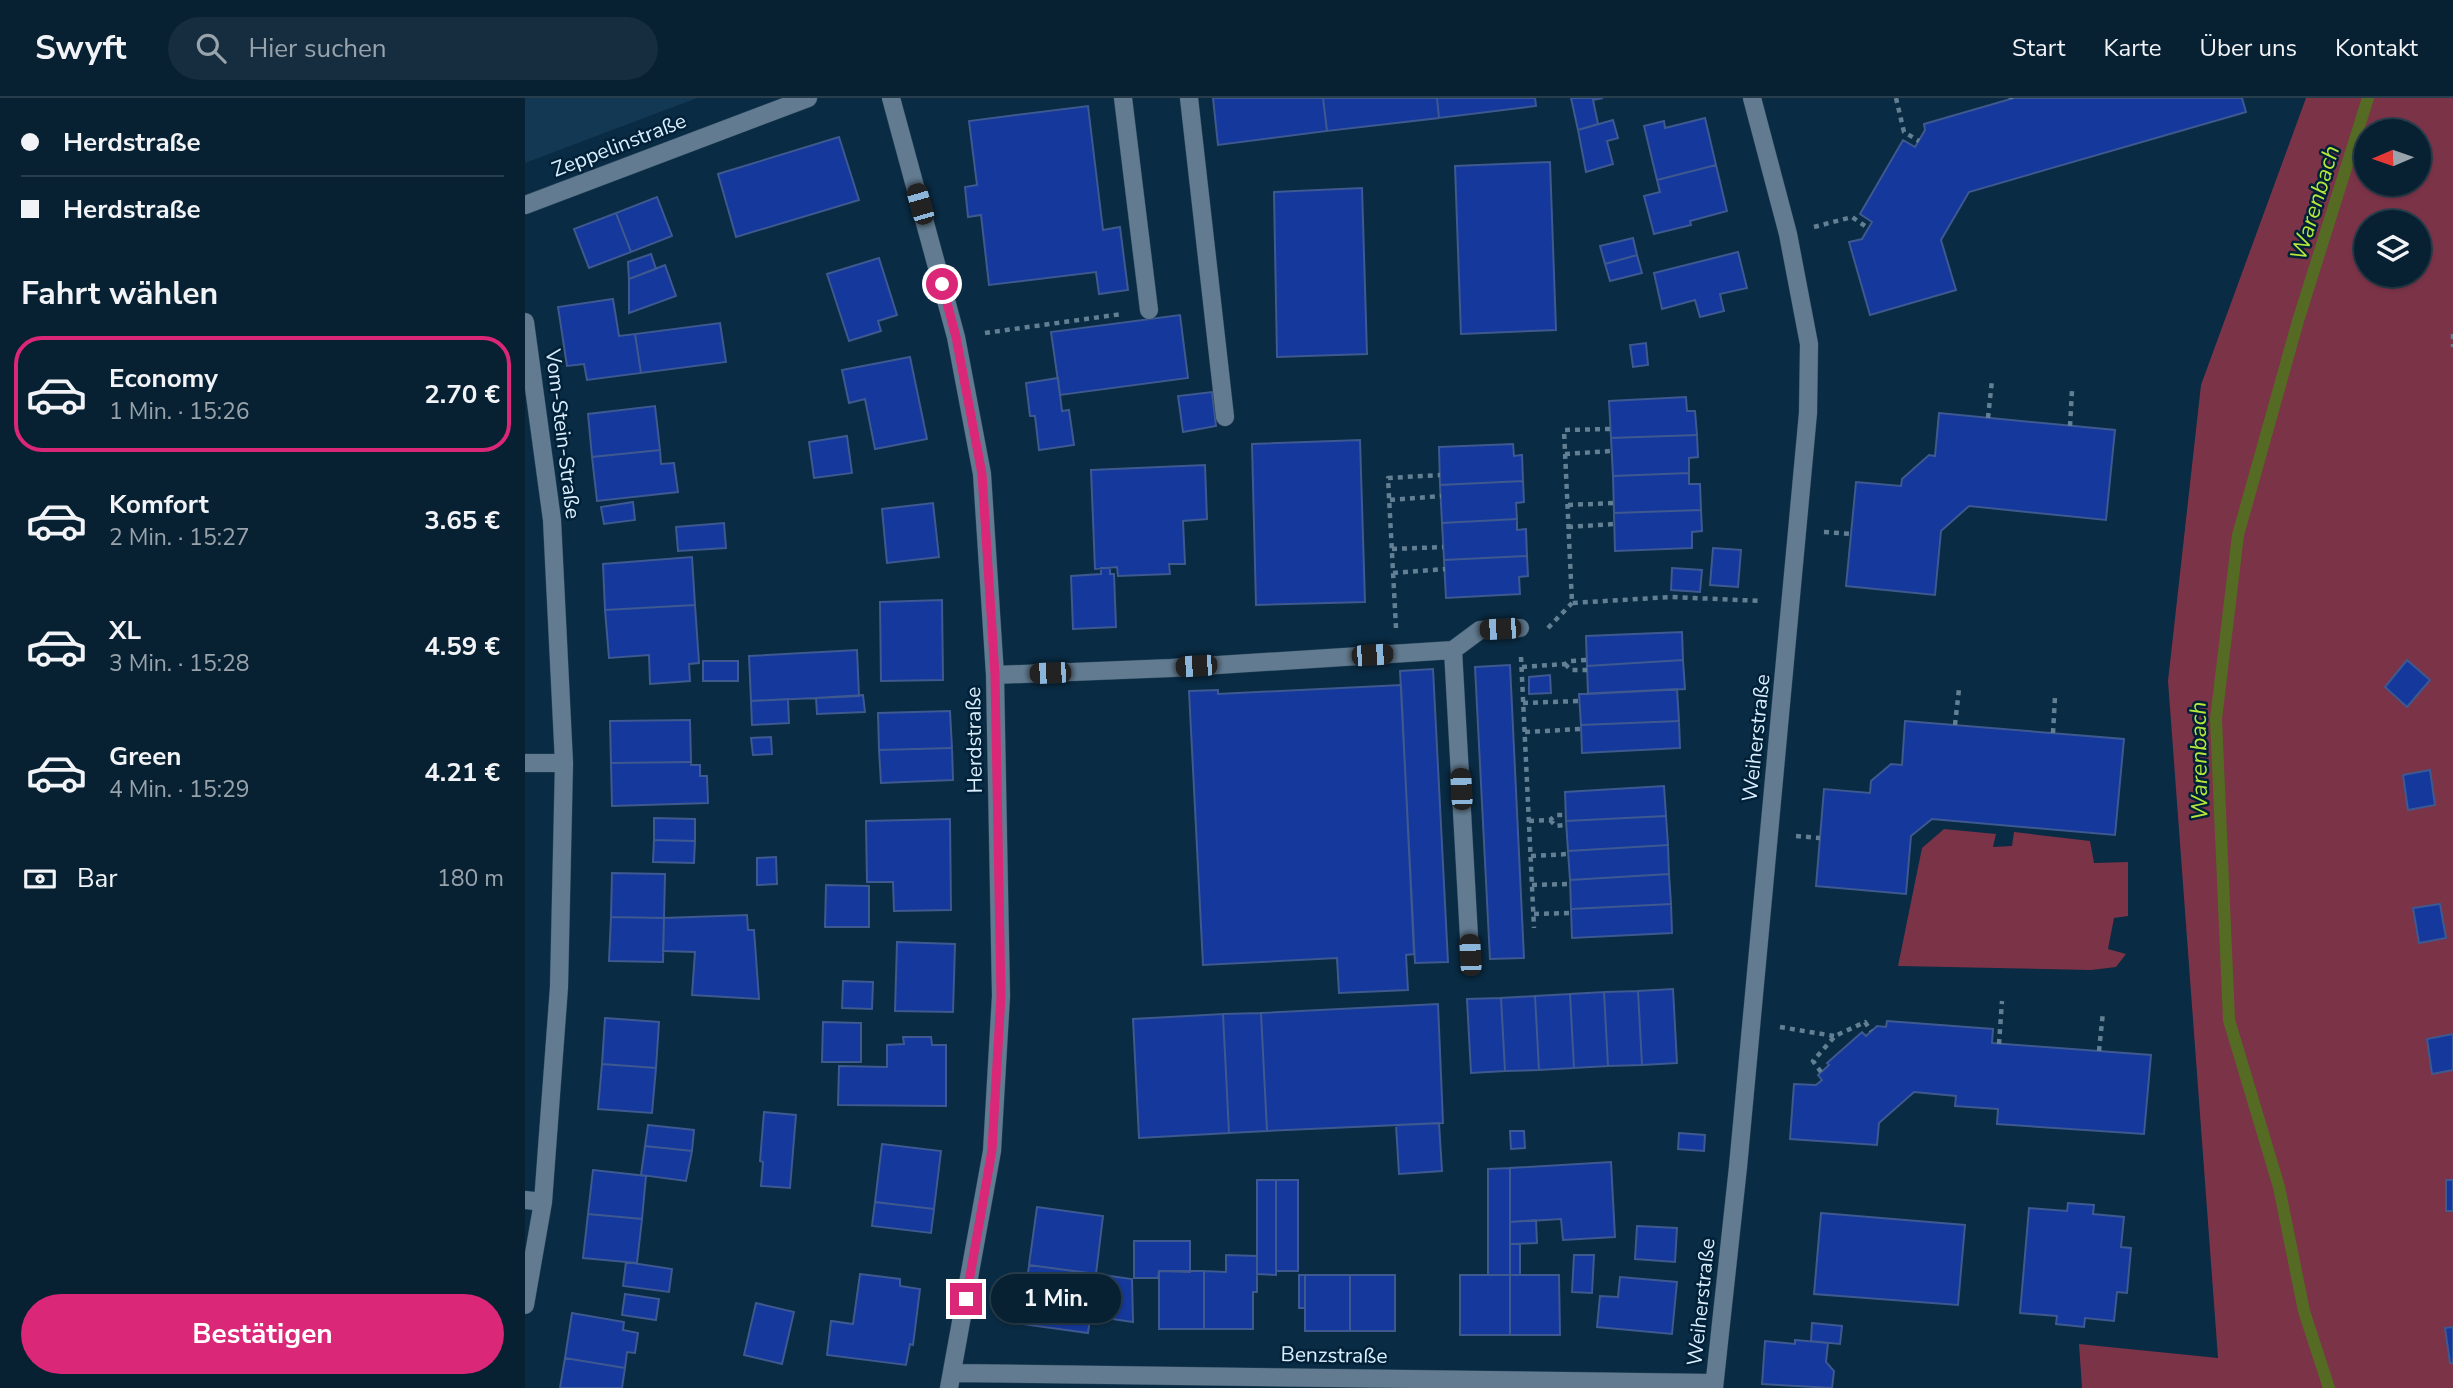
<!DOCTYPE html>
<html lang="de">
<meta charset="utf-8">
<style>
body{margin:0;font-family:"Nunito Sans",sans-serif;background:#152d3e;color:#f1f3f6;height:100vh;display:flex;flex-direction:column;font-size:26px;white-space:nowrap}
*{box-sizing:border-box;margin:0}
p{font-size:23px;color:#98a3ac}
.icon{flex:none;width:38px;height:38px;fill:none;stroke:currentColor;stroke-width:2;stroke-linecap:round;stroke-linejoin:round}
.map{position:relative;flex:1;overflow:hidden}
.details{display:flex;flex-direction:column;background:#072032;width:525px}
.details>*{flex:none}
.top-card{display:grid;align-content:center;height:154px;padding:0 21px;background:#072032}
.needle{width:46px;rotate:268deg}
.buttons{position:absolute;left:1829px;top:21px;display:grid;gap:14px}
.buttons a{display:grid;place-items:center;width:77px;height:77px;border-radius:50%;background:#072032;box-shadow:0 2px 5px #0004,0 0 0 2px #283e4d;font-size:35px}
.end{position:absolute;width:32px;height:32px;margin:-16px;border:9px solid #db2777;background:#fff;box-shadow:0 0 0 4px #fff}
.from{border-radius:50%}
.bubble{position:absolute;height:49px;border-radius:24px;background:#072032;box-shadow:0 2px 5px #0004,0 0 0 2px #283e4d;font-size:23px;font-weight:700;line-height:49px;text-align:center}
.car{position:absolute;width:21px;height:42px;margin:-21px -10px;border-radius:9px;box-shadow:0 0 5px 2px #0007;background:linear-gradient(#222 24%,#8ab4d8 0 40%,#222 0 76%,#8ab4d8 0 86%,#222 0)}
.top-card b{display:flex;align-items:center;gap:24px;height:66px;font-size:26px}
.top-card b+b{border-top:2px solid #283e4d}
.top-card i{width:18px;height:18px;background:#f1f3f6}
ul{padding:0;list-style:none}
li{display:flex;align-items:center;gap:21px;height:116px;margin:0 14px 10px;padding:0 7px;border:4px solid transparent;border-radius:28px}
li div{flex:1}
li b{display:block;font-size:26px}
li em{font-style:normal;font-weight:700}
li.active{border-color:#db2777}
li>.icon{width:63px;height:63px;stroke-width:1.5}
h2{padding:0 21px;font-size:32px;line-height:84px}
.pay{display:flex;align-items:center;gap:18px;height:77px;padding:0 21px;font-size:26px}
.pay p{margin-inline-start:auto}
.action{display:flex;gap:14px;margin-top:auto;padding:14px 21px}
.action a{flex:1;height:80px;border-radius:42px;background:#db2777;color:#fff;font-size:28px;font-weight:700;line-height:80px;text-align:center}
header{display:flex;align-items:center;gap:42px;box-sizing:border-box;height:98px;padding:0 35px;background:#072032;border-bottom:2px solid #283e4d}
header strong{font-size:33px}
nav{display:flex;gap:38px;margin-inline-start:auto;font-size:24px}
.search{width:490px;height:63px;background:#152d3e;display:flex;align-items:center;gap:18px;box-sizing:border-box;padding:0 24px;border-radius:38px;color:#98a3ac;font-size:26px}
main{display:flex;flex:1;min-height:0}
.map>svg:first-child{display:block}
.built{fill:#123853}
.green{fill:#7b3348;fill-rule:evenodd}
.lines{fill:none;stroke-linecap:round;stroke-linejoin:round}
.stream{stroke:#556b24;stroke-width:12}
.building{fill:#14389b;stroke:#3e5890;stroke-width:2}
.minor-casing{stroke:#26465d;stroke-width:19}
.path{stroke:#637f93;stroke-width:4.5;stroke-dasharray:5 5;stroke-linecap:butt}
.minor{stroke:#627b90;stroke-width:18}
.route{stroke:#db2777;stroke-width:9}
.labels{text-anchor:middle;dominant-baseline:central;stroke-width:5;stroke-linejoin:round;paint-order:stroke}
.street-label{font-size:21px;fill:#daedfd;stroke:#002138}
.water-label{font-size:23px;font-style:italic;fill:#b6e73a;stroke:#002138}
</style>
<header>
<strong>Swyft</strong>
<div class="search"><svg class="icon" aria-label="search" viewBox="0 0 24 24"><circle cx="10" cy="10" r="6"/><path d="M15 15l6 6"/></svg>Hier suchen</div>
<nav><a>Start</a><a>Karte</a><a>Über uns</a><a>Kontakt</a></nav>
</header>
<main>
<section class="details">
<div class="top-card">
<b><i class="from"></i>Herdstraße</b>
<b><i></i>Herdstraße</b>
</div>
<h2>Fahrt wählen</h2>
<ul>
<li class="active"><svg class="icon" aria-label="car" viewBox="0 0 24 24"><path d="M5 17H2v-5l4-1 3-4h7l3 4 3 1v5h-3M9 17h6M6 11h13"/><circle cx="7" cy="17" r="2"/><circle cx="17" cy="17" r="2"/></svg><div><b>Economy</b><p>1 Min. · 15:26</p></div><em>2.70 €</em></li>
<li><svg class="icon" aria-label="car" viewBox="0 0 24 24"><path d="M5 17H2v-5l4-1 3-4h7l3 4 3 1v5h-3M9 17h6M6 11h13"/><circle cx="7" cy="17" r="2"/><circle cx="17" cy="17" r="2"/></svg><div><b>Komfort</b><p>2 Min. · 15:27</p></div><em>3.65 €</em></li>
<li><svg class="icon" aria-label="car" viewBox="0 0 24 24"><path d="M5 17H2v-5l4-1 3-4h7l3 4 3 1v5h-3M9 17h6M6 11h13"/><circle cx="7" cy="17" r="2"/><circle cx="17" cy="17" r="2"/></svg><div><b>XL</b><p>3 Min. · 15:28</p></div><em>4.59 €</em></li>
<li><svg class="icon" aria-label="car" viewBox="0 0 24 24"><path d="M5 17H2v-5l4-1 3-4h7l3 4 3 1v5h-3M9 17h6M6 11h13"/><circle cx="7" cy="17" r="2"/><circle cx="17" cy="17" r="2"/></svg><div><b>Green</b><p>4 Min. · 15:29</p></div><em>4.21 €</em></li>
</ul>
<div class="pay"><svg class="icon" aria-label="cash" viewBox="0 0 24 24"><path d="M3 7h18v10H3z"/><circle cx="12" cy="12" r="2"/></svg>Bar<p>180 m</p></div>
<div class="action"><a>Bestätigen</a></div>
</section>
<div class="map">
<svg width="1928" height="1290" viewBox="0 0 1928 1290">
<rect width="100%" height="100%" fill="#092b43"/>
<path class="built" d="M 0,0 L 172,0 L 0,65 Z"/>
<path class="green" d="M 1781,0 L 1928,0 L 1928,1290 L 1557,1290 L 1554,1246 L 1693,1260 L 1643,583 L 1676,287 ZM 1841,33 L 1894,33 L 1894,86 L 1841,86 ZM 1841,124 L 1894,124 L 1894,177 L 1841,177 Z
M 1419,731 L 1471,736 L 1468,749 L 1487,748 L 1489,734 L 1565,743 L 1569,765 L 1603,764 L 1603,818 L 1589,820 L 1583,851 L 1601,856 L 1591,869 L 1566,872 L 1373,868 L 1397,750 Z"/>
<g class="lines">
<path class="stream" d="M 1804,1290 L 1779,1213 L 1754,1089 L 1704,922 L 1691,621 L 1713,437 L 1773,223 L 1843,0"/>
</g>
<path class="building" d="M 688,0 L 798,0 L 802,33 L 693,47 Z
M 798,0 L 912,0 L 914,20 L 802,33 Z
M 912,0 L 1010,0 L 1011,8 L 914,20 Z
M 1046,0 L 1078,0 L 1068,2 L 1073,26 L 1053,32 Z
M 1717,0 L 1721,14 L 1444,94 L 1416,142 L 1431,192 L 1345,217 L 1324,144 L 1337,141 L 1347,124 L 1335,116 L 1378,42 L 1390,49 L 1400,32 L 1399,26 L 1489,0 Z
M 563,8 L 578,132 L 595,129 L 603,192 L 574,196 L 571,174 L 464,187 L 456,117 L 443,119 L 440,89 L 452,87 L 444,23 Z
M 1180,20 L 1191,67 L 1132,82 L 1119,28 L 1139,23 L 1140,30 Z
M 1088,22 L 1093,40 L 1082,43 L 1088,66 L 1061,74 L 1053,32 Z
M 314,39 L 334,102 L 211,139 L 193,76 Z
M 1025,64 L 1031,232 L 936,236 L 930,68 Z
M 1191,67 L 1202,113 L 1165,123 L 1166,127 L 1129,136 L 1119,98 L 1135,94 L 1132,82 Z
M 837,90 L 842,256 L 752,259 L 749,94 Z
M 132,99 L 147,138 L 106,154 L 91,115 Z
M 91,115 L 106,154 L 64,170 L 49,131 Z
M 1108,140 L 1112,157 L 1080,166 L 1075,148 Z
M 1213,154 L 1222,190 L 1195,196 L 1199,213 L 1175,219 L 1170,202 L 1137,211 L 1129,175 Z
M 126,156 L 131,171 L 104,181 L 103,164 Z
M 1112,157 L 1117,175 L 1085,183 L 1080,166 Z
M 354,160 L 372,217 L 353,223 L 356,233 L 324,243 L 302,176 Z
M 140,167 L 151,198 L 104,215 L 104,181 Z
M 88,201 L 94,238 L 110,236 L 116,275 L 62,282 L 59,266 L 42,268 L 33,209 Z
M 655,217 L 663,280 L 535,297 L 526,234 Z
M 195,225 L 201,264 L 116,275 L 110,236 Z
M 1121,245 L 1123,267 L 1108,269 L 1105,247 Z
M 385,259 L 402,341 L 350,351 L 340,301 L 324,305 L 317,272 Z
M 533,280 L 537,313 L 544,312 L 549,347 L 514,352 L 510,318 L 505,318 L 501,285 Z
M 687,294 L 691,328 L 658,334 L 653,298 Z
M 1161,299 L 1162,313 L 1170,313 L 1172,337 L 1086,340 L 1084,303 Z
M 130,308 L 135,352 L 67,359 L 63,316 Z
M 1414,315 L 1590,332 L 1581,422 L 1444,408 L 1416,433 L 1410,497 L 1321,488 L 1331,384 L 1376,388 L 1377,381 L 1404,357 L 1410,358 Z
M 1172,337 L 1173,359 L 1164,360 L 1164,375 L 1088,378 L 1086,340 Z
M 322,338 L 327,375 L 289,380 L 284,344 Z
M 835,342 L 840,504 L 731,507 L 727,346 Z
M 988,346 L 989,358 L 997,357 L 998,383 L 915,387 L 914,349 Z
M 135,352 L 136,366 L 149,365 L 153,394 L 72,403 L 67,359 Z
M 680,367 L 682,421 L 658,423 L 660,466 L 644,466 L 645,476 L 593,478 L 592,469 L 570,471 L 566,372 Z
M 1164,375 L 1164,386 L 1175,386 L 1176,412 L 1089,415 L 1088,378 Z
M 998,383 L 999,404 L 991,405 L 992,421 L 917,425 L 915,387 Z
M 108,404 L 110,422 L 79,426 L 76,409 Z
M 408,405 L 414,459 L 362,465 L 357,411 Z
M 1176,412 L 1177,433 L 1167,434 L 1167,450 L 1090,453 L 1089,415 Z
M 992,421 L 992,432 L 1001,431 L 1002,458 L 919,462 L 917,425 Z
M 199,425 L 201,450 L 153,453 L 151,429 Z
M 1188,450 L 1216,452 L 1213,489 L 1185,487 Z
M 1002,458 L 1003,478 L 994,479 L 995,496 L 921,500 L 919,462 Z
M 167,459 L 170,507 L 80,512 L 78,466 Z
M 576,470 L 585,470 L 585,476 L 589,476 L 591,529 L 548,531 L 546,478 L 576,476 Z
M 1147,470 L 1177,472 L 1175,494 L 1146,492 Z
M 417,502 L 418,582 L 356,583 L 355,504 Z
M 170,507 L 174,565 L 164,566 L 165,583 L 125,586 L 124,557 L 84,560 L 80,512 Z
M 1157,534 L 1158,562 L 1062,568 L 1061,538 Z
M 332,552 L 334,598 L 226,603 L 224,558 Z
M 1158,562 L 1160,591 L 1063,596 L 1062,568 Z
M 1882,562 L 1905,582 L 1882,609 L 1860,589 Z
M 178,563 L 213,563 L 213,583 L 178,583 Z
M 985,567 L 999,860 L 965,861 L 950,569 Z
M 908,571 L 923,864 L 890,865 L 875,573 Z
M 1025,577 L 1026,595 L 1004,596 L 1004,579 Z
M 876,587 L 889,856 L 881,857 L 883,892 L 814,895 L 812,860 L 678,867 L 664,593 L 693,592 L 693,596 Z
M 1152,591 L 1154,623 L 1056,627 L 1054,596 Z
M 338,597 L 340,614 L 292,616 L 291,600 Z
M 263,601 L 264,625 L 227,627 L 226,603 Z
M 425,613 L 427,650 L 354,652 L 353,615 Z
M 165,622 L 166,664 L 86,665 L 85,623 Z
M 1154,623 L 1155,650 L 1057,655 L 1056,627 Z
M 1380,623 L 1599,641 L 1590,737 L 1407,721 L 1386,738 L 1381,796 L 1291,788 L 1299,691 L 1345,695 L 1346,683 L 1366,666 L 1377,667 Z
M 246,639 L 247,656 L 228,657 L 226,640 Z
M 427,650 L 428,682 L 356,685 L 354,652 Z
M 166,664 L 166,667 L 175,667 L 175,678 L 182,678 L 183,705 L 87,708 L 86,665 Z
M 1905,672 L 1910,707 L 1883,712 L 1878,677 Z
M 1139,688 L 1141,718 L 1041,723 L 1040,694 Z
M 1141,718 L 1143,747 L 1043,753 L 1041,723 Z
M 129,720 L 170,721 L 170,743 L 129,742 Z
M 425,721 L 426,812 L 369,813 L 368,784 L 342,784 L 341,723 Z
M 129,742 L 170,743 L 169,765 L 128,764 Z
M 1143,747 L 1144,776 L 1045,782 L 1043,753 Z
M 251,759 L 252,786 L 232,787 L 232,760 Z
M 87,775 L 140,776 L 139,820 L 86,819 Z
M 1144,776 L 1146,806 L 1046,811 L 1045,782 Z
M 301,787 L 344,788 L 344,829 L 300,829 Z
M 1146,806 L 1147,835 L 1047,840 L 1046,811 Z
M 1915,806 L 1921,840 L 1894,845 L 1888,810 Z
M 222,817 L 223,832 L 229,832 L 234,901 L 167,897 L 170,854 L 138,853 L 139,820 Z
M 86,819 L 139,820 L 138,864 L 84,863 Z
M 372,844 L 430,846 L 428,914 L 370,913 Z
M 318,883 L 348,884 L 347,911 L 317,910 Z
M 1148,891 L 1152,965 L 1117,967 L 1113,893 Z
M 1113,893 L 1117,967 L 1083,968 L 1079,894 Z
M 1079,894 L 1083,968 L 1049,970 L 1045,896 Z
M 1045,896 L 1049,970 L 1014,972 L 1010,898 Z
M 1010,898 L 1014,972 L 980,973 L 976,900 Z
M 976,900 L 980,973 L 946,975 L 942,901 Z
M 913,906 L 918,1025 L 742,1033 L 736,915 Z
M 736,915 L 742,1033 L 704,1035 L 698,916 Z
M 698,916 L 704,1035 L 614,1040 L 608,921 Z
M 80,920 L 134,924 L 131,970 L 77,966 Z
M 1362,923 L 1468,931 L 1467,945 L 1626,957 L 1619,1036 L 1472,1026 L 1473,1011 L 1430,1008 L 1431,998 L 1389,994 L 1354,1025 L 1352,1047 L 1265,1041 L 1269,986 L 1291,987 L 1297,982 L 1293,977 L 1304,967 L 1302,965 L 1337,934 L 1341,938 L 1352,928 L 1361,929 Z
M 298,924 L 336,925 L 336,964 L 297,964 Z
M 1928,936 L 1928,972 L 1907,976 L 1902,941 Z
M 378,939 L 406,939 L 407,947 L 421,947 L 421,1008 L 313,1007 L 314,968 L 362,969 L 362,947 L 379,946 Z
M 77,966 L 131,970 L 127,1015 L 73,1011 Z
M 239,1014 L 271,1017 L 265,1090 L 236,1088 L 238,1064 L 235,1063 Z
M 914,1025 L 917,1073 L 874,1076 L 871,1027 Z
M 123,1027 L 169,1032 L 167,1053 L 120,1048 Z
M 985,1033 L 999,1033 L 1000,1050 L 986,1051 Z
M 1154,1035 L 1180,1037 L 1179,1053 L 1153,1051 Z
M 357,1046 L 416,1053 L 409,1111 L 350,1104 Z
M 120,1048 L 167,1053 L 161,1083 L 116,1077 Z
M 1086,1064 L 1090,1139 L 1038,1142 L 1036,1121 L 985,1124 L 985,1070 Z
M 985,1070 L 985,1177 L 963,1177 L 963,1071 Z
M 68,1072 L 121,1078 L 117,1121 L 63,1116 Z
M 732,1082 L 751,1082 L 751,1177 L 732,1176 Z
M 751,1082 L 773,1082 L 773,1173 L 751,1173 Z
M 1921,1082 L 1928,1082 L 1928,1113 L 1921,1113 Z
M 350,1104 L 409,1111 L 406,1135 L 347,1128 Z
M 1543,1105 L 1569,1107 L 1568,1116 L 1599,1119 L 1596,1149 L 1606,1150 L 1602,1195 L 1592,1194 L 1589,1223 L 1560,1220 L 1559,1229 L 1531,1226 L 1532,1218 L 1495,1215 L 1504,1110 L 1542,1113 Z
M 512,1109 L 578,1118 L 571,1176 L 504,1167 Z
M 1296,1115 L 1440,1127 L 1433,1207 L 1289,1196 Z
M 63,1116 L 117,1121 L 112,1165 L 58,1160 Z
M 1011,1122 L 1012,1145 L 985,1146 L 985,1124 Z
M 1112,1128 L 1152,1130 L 1150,1164 L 1110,1161 Z
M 609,1143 L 665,1143 L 665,1174 L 634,1173 L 633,1180 L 609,1180 Z
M 985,1146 L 995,1146 L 995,1177 L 985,1177 Z
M 701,1157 L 732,1158 L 732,1194 L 728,1194 L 728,1231 L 679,1231 L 679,1173 L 701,1174 Z
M 1049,1157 L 1069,1157 L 1067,1195 L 1047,1194 Z
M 101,1164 L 147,1171 L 144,1194 L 98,1188 Z
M 504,1167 L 571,1176 L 563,1235 L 497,1226 Z
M 634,1173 L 679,1173 L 679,1231 L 634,1231 Z
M 335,1176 L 375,1181 L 375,1188 L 395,1191 L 388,1247 L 385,1246 L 381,1267 L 302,1257 L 306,1223 L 328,1226 Z
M 571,1176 L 607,1181 L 608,1224 L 587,1221 L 590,1207 L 567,1203 Z
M 774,1177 L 780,1177 L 780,1210 L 774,1210 Z
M 780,1177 L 825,1177 L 825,1233 L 780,1233 Z
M 825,1177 L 870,1177 L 870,1233 L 825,1233 Z
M 935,1177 L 985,1177 L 985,1237 L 935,1237 Z
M 985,1177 L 1034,1177 L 1035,1237 L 985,1237 Z
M 1095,1179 L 1152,1184 L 1147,1236 L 1072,1229 L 1075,1198 L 1093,1199 Z
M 100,1196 L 134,1201 L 131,1222 L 97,1217 Z
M 231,1205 L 269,1214 L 257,1266 L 219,1257 Z
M 47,1215 L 99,1224 L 98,1232 L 113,1235 L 110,1255 L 102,1254 L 100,1270 L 40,1260 Z
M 1287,1225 L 1317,1228 L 1315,1246 L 1286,1243 Z
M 1928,1229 L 1928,1265 L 1925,1265 L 1920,1230 Z
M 1270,1242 L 1303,1245 L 1301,1264 L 1309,1273 L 1307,1290 L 1237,1286 L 1240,1243 L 1270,1246 Z
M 40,1260 L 100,1270 L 97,1290 L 35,1290 Z"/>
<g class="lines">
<defs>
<path id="minor" d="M 366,0 L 431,239 L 457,376 L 470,577 L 476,898 L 467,1053 L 424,1290
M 598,0 L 624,212
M 664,0 L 700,319
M 0,107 L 283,0
M 0,224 L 27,422 L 39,665 L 34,889 L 18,1104 L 0,1207
M 928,552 L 955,532 L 995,530
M 470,577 L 646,570 L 928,552 L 945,857
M 0,665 L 39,665
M 0,1102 L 18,1104
M 428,1275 L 1189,1285
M 1189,1290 L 1213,1069 L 1283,315 L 1284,246 L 1263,136 L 1227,0"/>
</defs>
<use href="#minor" class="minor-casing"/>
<path class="path" d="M 1371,0 L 1379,34 L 1394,43
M 1486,0 L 1486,1
M 1289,129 L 1327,119 L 1343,130
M 460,235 L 597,216
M 1928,236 L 1928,249
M 1463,320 L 1467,282
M 1545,328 L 1547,292
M 1085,331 L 1039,332 L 1047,505 L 1146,499 L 1237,503
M 1040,356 L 1086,353
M 865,402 L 916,398
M 1043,407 L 1089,405
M 1043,429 L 1089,426
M 1299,434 L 1327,436
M 867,451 L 918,449
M 868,475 L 920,471
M 871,530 L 863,380 L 915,377
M 1023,530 L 1047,505
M 996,559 L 1009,830
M 1040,566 L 1046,572 L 1062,572
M 997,569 L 1040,566 L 1045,563 L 1062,562
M 998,605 L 1055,603
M 1430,627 L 1434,591
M 1000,634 L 1056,631
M 1528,635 L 1530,599
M 1025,722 L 1031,728 L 1041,727
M 1004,723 L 1025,722 L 1031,717 L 1041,717
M 1271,738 L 1295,740
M 1006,758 L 1043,756
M 1007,787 L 1045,786
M 1009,816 L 1046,815
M 1255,929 L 1309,938
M 1474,946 L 1477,903
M 1574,953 L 1578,914
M 1296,974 L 1288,963 L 1310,938 L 1340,924 L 1346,933"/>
<use href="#minor" class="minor"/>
</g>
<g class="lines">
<path class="route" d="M 417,186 L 431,239 L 457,376 L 470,577 L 476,898 L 467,1052 L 441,1201"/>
</g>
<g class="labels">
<g class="street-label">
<text transform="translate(94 47) rotate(-21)">Zeppelinstraße</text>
<text transform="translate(38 336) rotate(83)">Vom-Stein-Straße</text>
<text transform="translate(1231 640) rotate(-84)">Weiherstraße</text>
<text transform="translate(449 642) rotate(-91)">Herdstraße</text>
<text transform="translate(1176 1204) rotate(-84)">Weiherstraße</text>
<text transform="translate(809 1257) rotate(1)">Benzstraße</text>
</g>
<g class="water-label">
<text transform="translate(1790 105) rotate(-73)">Warenbach</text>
<text transform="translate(1674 663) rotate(-91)">Warenbach</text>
</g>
</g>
</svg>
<div class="buttons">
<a><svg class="needle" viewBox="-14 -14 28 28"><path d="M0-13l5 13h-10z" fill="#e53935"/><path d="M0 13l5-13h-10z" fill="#98a3ac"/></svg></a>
<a><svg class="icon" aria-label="layers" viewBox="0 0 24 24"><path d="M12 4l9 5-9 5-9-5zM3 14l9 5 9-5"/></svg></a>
</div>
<i class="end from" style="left:417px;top:186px"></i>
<i class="end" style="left:441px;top:1201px"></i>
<div class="bubble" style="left:466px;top:1176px;width:130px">1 Min.</div>
<i class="car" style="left:395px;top:106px;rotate:344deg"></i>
<i class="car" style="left:975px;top:531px;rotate:267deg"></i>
<i class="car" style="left:847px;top:557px;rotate:86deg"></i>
<i class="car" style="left:671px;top:568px;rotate:266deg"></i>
<i class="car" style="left:525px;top:575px;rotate:268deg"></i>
<i class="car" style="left:936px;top:691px;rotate:357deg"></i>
<i class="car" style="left:945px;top:857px;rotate:357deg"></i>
</div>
</main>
